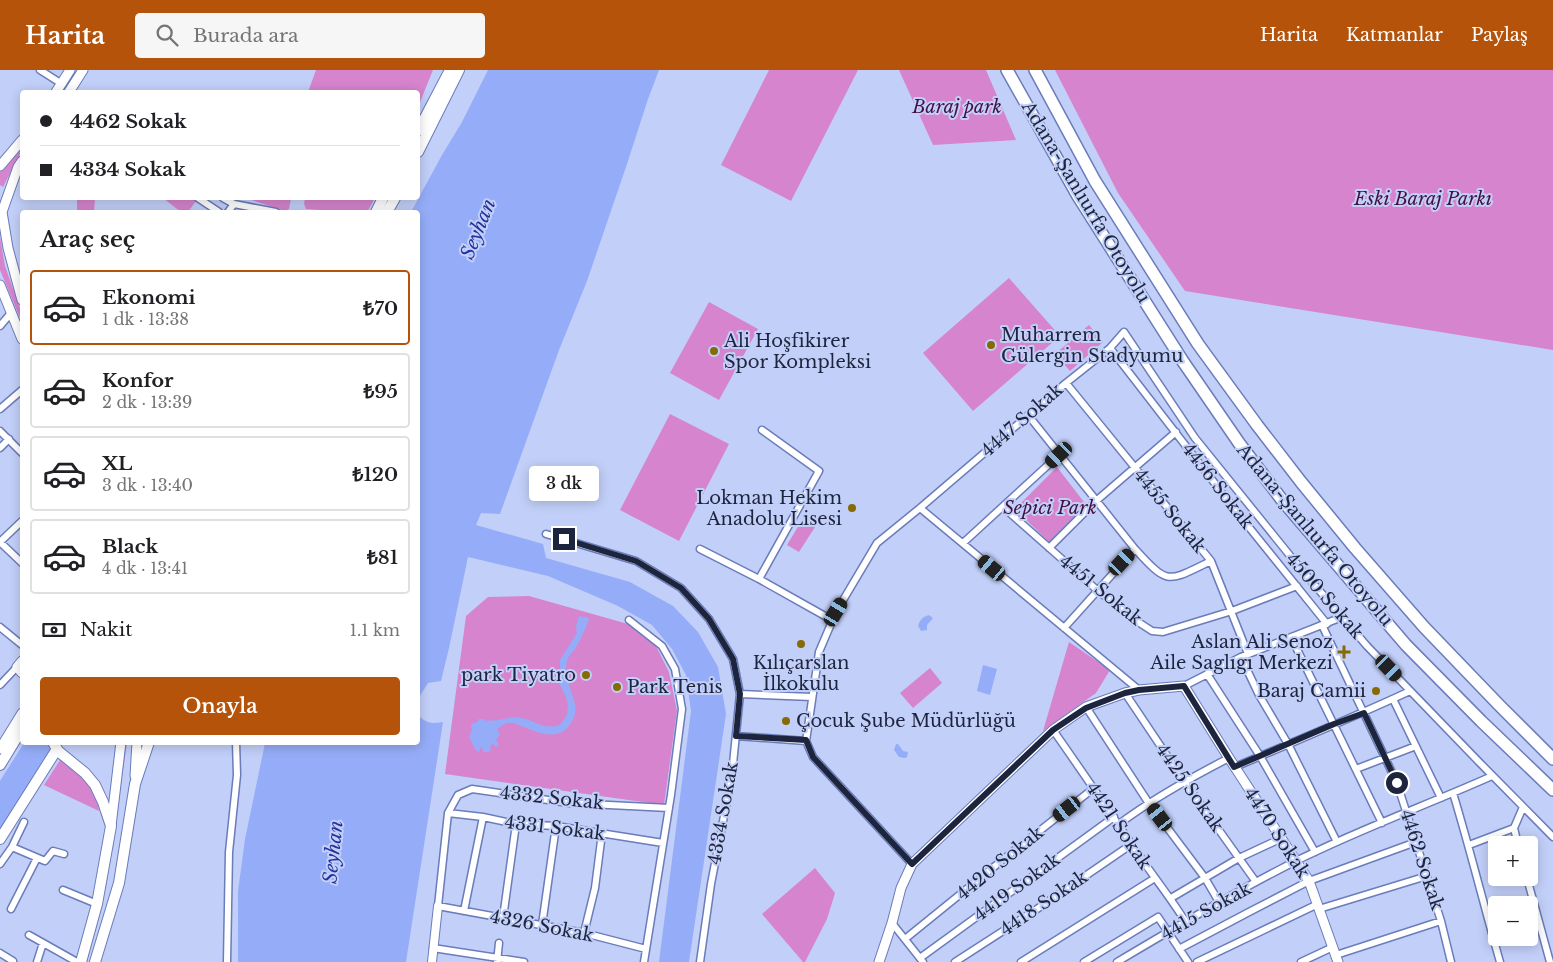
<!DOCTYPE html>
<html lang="tr">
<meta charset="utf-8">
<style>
body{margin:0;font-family:"Libre Baskerville",serif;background:#f6f6f6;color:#202124;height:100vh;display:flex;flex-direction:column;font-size:19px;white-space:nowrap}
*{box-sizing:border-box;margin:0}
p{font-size:16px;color:#757577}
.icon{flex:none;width:28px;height:28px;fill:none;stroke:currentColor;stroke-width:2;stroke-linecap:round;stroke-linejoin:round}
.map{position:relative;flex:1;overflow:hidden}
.side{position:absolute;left:20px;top:140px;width:400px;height:535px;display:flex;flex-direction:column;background:#fff;border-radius:5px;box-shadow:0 2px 12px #0003}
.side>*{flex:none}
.guide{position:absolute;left:20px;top:20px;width:400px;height:110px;border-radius:5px;box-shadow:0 2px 12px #0003;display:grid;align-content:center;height:110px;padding:0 20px;background:#fff}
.buttons{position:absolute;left:1488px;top:766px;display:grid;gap:10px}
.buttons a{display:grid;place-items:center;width:50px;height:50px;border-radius:5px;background:#fff;box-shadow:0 2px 12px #0003;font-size:25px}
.end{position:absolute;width:22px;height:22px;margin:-11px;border:6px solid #1d243d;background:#fff;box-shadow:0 0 0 2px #fff}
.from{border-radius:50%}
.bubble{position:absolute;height:35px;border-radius:5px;background:#fff;box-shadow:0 2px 12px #0003;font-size:16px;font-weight:600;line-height:35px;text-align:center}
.car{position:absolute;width:15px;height:30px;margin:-15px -8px;border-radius:6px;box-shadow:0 0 4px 1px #0007;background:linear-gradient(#222 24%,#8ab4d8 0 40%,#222 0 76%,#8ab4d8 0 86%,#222 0)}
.guide b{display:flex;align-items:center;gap:18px;height:48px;font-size:19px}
.guide b+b{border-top:1px solid #e0e0e0}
.guide i{width:12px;height:12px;background:#202124}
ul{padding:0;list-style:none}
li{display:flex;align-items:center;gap:15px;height:75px;margin:0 10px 8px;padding:0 10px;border:2px solid #e0e0e0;border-radius:5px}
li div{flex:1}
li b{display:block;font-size:19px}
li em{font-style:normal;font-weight:600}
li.active{border-color:#b45309}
li>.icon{width:45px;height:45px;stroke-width:1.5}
h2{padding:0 20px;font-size:22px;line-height:60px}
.pay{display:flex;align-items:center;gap:12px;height:55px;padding:0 20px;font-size:19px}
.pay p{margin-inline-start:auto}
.action{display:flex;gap:10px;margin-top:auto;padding:10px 20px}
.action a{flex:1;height:58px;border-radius:5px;background:#b45309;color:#fff;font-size:20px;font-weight:600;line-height:58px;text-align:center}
header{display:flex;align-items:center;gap:30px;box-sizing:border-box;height:70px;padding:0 25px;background:#b45309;color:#fff}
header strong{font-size:24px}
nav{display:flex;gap:28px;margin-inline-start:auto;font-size:18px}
.search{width:350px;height:45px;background:#f6f6f6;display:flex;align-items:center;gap:12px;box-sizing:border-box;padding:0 18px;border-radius:5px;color:#757577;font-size:19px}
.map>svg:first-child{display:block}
.green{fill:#d684ce}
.water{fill:#95adf8}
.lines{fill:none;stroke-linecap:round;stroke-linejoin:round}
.minor-casing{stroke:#6a7cba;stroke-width:9}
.tertiary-casing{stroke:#6a7cba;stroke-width:10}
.secondary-casing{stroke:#6a7cba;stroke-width:11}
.primary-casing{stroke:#6a7cba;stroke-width:12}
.motorway-casing{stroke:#6a7cba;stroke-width:14}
.minor{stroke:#fff;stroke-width:6}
.tertiary{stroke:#fff;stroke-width:8}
.secondary{stroke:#fff;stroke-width:9}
.primary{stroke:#fff;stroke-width:10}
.motorway{stroke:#fff;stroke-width:11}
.route{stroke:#1d243d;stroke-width:6}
.poi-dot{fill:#856a05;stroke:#c2cff8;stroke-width:2}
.labels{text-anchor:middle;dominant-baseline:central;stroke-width:4;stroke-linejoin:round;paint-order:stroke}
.park-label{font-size:18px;font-style:italic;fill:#441041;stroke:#c2cff8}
.street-label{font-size:18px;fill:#1d243d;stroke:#c2cff8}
.poi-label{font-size:18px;fill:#1d243d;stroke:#c2cff8;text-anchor:start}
.water-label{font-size:19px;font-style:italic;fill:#25329c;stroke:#c2cff8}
</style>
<header>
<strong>Harita</strong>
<div class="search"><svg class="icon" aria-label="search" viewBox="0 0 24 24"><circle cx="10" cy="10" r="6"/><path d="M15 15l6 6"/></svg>Burada ara</div>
<nav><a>Harita</a><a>Katmanlar</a><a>Paylaş</a></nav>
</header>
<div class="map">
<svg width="1553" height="892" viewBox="0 0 1553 892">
<rect width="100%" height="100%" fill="#c2cff8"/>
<path class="green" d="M 316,0 L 433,0 L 418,37 L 418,22 L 308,22 Z
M 769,0 L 858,0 L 791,131 L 721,95 Z
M 899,0 L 986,0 L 1016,70 L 933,75 Z
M 1055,0 L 1553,0 L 1553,280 L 1185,221 L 1118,123 Z
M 22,74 L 22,80 L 3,117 L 0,115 L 0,102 Z
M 77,128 L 95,128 L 94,142 L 77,142 Z
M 163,128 L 192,128 L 196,131 L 188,142 L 181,142 Z
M 246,128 L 291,128 L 289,139 L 284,141 Z
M 305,128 L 375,128 L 367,142 L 340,142 L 336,141 L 306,139 L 304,134 Z
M 0,167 L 5,196 L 22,244 L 22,253 L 0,200 Z
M 1009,208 L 1060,266 L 973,341 L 923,283 Z
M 709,232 L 758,259 L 719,330 L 670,303 Z
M 1089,255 L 1103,272 L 1070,301 L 1055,284 Z
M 670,344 L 729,374 L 679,471 L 620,440 Z
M 1057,397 L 1087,436 L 1050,473 L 1015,439 Z
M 802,450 L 815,457 L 799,482 L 787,475 Z
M 529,526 L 628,554 L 655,574 L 669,602 L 677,641 L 664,735 L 445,704 L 466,546 L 488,527 Z
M 1069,572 L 1110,600 L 1096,623 L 1043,661 Z
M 930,598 L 942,613 L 913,638 L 900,623 Z
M 125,673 L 127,673 L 107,811 L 100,844 L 87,892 L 84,892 Z
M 60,690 C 82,698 96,719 99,741 L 44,715 Z
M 815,798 L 835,823 L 827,849 L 805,892 L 803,892 L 762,844 Z"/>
<path class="water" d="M 488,0 L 659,0 L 648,29 L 627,94 L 587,211 L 559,280 L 500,444 L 481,443 L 476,455 L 543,474 L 546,488 L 630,512 L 673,536 L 698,562 L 718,597 L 726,644 L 689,892 L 659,892 L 691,641 L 686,605 L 672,579 L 652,555 L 618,536 L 548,506 L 468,487 L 449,578 L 441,611 L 428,613 L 418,629 L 418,142 L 411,142 L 442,85 L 462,52 Z
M 929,545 L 933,548 L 927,555 L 927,560 L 921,561 L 918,556 C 920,550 922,547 929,545 Z
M 579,546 L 589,548 C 589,552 578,575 575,579 C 573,582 569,585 568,588 C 560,611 581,630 574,647 C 565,669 548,667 529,659 C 523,657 514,652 507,653 C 504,654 500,657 497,659 L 500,664 L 496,670 L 499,674 L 496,677 L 493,674 L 490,676 L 491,680 L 488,682 L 483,682 L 483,679 L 481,677 L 479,682 L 475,679 L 469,667 L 472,660 L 471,654 L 477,652 L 479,649 L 484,649 L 486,651 C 490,650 494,651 498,650 C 507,649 511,646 522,648 C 536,651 543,660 560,655 L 567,645 L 568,635 L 566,627 L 560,615 L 560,590 L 577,563 L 576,556 Z
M 983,595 L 997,599 L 990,625 L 977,621 Z
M 418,645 C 426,653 431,654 443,652 L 406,892 L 238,892 L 238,821 L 245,769 L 265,673 L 418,672 Z
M 24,673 L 56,673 L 0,762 L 0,711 Z
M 896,674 L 898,674 L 903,681 L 908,682 L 907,687 L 905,688 L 899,687 L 894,680 Z"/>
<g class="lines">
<defs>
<path id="minor" d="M 40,0 L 62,14
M 198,128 L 219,142
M 223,128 L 234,134 L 276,142
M 228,142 L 234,134
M 0,256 L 11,243
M 1110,278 L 1244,451 L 1327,554
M 1066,313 L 1211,491 L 1248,584
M 0,339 L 22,320
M 1028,345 L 1135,479 C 1169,516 1167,512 1211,491
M 0,361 L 22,383
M 0,378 L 9,369
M 1003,437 L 1097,520 L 1135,550 L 1152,561 L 1163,562 L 1232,541 L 1297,516
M 920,438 L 1139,620
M 546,464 L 636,491 L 681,518 L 709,549 L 733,589 L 740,624 L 732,704 L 711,814 L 700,892
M 0,472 L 22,451
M 0,472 L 22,493
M 963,473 L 1059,385
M 1049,478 L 1096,431 L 1176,362
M 700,479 L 759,509 L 832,550
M 759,509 L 819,401 L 762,360
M 629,550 L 662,576 L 675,599 L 682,639 L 671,725 L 644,892
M 1322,555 L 1397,713 L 1441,851 L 1451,892
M 0,557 L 22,575
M 1064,558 L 1135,479
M 1291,567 L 1382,753
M 1241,587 L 1259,625 L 1288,674 L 1337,772
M 1207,604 L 1260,686 L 1315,782
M 0,615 L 17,597
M 1184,616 L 1241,587 L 1342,547
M 1125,623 L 1184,711 L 1256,812
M 740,624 L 812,627
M 1393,629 L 1441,728
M 1086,637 L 1148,732 L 1205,808 L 1219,832
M 1053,660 C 1084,704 1113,747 1143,791 C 1157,811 1172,830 1185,851
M 736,666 L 806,671
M 1235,697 C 1293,672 1352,648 1410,621
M 1356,699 L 1416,676
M 1453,723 C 1470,779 1484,836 1500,892
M 448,743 L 483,747 L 516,754 L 556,756 L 663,773
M 1119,754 C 1154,728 1190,708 1229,688
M 1469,775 L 1514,758
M 1518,775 L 1514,758 L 1523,737
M 12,777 L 45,791 L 53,781 L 64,784
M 0,794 L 12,777 L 24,752
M 912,794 L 813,687 L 806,671 L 819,582 L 836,542 L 877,473 L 920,438 L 1066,313 L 1110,278 L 1124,262 L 1195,368 L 1300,498 L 1367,576 L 1480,693 L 1553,767
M 1527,808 L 1550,892
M 63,820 L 97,834
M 1171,828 L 1239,788 L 1282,768
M 11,839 L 37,788
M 1319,839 L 1427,806
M 464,841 L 483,747
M 503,848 L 516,754
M 892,853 L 923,892
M 542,855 L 556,756
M 584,863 L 595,818 L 602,763
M 29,865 L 77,892
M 905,869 L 1000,792 L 1094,718
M 433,878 L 524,892
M 646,879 L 584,863 L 438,836 L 448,743 L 458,725 L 472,719 L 569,733 L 669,738
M 1179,879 L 1249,842 L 1309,811 L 1416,772
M 0,883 L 13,891
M 1336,885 L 1441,851
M 920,888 L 1114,747
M 37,892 L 43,873
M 227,892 L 229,782 L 237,705 L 236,672
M 497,892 L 499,873
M 955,892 L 1037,839 L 1132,774
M 1021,892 L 1155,808
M 1084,892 L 1158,847 L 1188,892
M 1117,892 C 1176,857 1235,822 1296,791 C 1360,759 1427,735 1492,706
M 1197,892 L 1318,834
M 1301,892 L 1333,877"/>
<path id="tertiary" d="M 432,892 L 438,836"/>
<path id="secondary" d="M 56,22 L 70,0
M 69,22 L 83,0
M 22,91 L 18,97 L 2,142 L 8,178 L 22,230
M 0,96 L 22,70
M 0,215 L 22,269
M 22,591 L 17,597 L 22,603
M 0,679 L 22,643
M 135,706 L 137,672
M 111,756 L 121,672
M 879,892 L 892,853 L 901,818 L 912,794 L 1053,660 L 1086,637 L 1125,623 L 1139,620 L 1184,616 L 1227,685 L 1309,811 L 1338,892"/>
<path id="primary" d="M 418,61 L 450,0
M 418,82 L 459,0
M 376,142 L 383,128
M 387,142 L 395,128
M 53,672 L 58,681 L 85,703 L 95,715 L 103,732 L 111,756 L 97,834 L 81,892
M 0,695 L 22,659
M 0,769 L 57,679
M 95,892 L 119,813 L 135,714 L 149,672"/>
<path id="motorway" d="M 1007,0 L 1078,126 L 1182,290 L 1239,373 L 1282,430 L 1406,575 L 1481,651 L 1553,720
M 1035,0 L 1095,111 L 1198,274 L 1257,355 L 1301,412 L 1355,478 L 1424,557 L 1499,635 L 1553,689"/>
</defs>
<use href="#minor" class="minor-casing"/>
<use href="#tertiary" class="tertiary-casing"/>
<use href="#secondary" class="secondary-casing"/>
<use href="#primary" class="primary-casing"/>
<use href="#motorway" class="motorway-casing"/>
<use href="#minor" class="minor"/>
<use href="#tertiary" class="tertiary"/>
<use href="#secondary" class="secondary"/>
<use href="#primary" class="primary"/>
<use href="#motorway" class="motorway"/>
</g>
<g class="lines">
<path class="route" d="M 564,469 L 636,491 L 681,518 L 700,539 L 709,549 L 733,589 L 740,624 L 736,666 L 806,670 L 813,687 L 912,794 L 1053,660 L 1086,638 L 1125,623 L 1139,620 L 1184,616 L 1234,697 L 1334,654 L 1364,643 L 1397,713"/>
</g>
<g class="poi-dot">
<circle cx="991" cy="275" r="5"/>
<circle cx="714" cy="281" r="5"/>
<circle cx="852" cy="438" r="5"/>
<circle cx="801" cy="574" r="5"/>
<path d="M1341.5 574.5h5v5h5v5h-5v5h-5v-5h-5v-5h5z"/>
<circle cx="586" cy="605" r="5"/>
<circle cx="617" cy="617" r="5"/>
<circle cx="1376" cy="621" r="5"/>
<circle cx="786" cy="651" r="5"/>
</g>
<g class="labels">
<g class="park-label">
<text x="957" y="37">Baraj park</text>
<text x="1423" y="129">Eski Baraj Parkı</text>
<text x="1050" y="438">Sepici Park</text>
</g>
<g class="street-label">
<text transform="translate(1086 132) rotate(59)">Adana-Şanlıurfa Otoyolu</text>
<text transform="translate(1022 350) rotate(-41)">4447 Sokak</text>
<text transform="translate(1218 416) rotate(52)">4456 Sokak</text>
<text transform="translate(1170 441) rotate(51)">4455 Sokak</text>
<text transform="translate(1315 465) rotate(50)">Adana-Şanlıurfa Otoyolu</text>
<text transform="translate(1101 520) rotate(39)">4451 Sokak</text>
<text transform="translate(1325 526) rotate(49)">4500 Sokak</text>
<text transform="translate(1190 718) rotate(55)">4425 Sokak</text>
<text transform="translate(552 728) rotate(6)">4332 Sokak</text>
<text transform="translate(723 743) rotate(-80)">4334 Sokak</text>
<text transform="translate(1119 756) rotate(56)">4421 Sokak</text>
<text transform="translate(555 758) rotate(7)">4331 Sokak</text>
<text transform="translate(1277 763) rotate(57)">4470 Sokak</text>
<text transform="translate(1422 790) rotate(72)">4462 Sokak</text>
<text transform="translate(1000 793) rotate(-39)">4420 Sokak</text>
<text transform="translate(1017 817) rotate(-36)">4419 Sokak</text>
<text transform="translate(1044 833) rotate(-34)">4418 Sokak</text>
<text transform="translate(1206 841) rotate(-29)">4415 Sokak</text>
<text transform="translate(542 856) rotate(11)">4326 Sokak</text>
</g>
<g class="poi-label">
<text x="1001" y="265">Muharrem<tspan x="1001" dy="21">Gülergin Stadyumu</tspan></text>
<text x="724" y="271">Ali Hoşfikirer<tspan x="724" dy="21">Spor Kompleksi</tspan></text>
<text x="842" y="428" text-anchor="end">Lokman Hekim<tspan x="842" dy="21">Anadolu Lisesi</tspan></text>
<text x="1333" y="572" text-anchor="end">Aslan Ali Senoz<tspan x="1333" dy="21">Aile Saglıgı Merkezi</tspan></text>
<text x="801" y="593" text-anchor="middle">Kılıçarslan<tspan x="801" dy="21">İlkokulu</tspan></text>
<text x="576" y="605" text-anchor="end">park Tiyatro</text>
<text x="627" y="617">Park Tenis</text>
<text x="1366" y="621" text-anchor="end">Baraj Camii</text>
<text x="796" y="651">Çocuk Şube Müdürlüğü</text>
</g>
<g class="water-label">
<text transform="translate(478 159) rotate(-68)">Seyhan</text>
<text transform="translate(333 782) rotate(-84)">Seyhan</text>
</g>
</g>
</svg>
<div class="buttons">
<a>+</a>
<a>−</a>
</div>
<i class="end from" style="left:1397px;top:713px"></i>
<i class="end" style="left:564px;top:469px"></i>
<div class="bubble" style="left:529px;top:396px;width:70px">3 dk</div>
<i class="car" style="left:1059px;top:385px;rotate:227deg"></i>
<i class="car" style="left:1122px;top:492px;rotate:43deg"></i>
<i class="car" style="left:992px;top:498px;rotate:310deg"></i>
<i class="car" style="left:836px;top:542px;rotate:31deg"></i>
<i class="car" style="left:1389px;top:598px;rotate:136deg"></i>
<i class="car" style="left:1067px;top:739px;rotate:232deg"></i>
<i class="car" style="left:1160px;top:747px;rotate:323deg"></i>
<div class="guide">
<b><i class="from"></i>4462 Sokak</b>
<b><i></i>4334 Sokak</b>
</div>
<section class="side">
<h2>Araç seç</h2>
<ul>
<li class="active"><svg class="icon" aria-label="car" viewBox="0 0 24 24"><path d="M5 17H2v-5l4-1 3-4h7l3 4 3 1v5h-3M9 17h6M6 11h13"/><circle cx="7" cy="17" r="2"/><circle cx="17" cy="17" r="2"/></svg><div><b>Ekonomi</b><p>1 dk · 13:38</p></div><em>₺70</em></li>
<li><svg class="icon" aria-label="car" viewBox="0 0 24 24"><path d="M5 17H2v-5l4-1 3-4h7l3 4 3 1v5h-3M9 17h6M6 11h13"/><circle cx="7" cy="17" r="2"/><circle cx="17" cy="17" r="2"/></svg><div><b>Konfor</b><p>2 dk · 13:39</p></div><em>₺95</em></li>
<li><svg class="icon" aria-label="car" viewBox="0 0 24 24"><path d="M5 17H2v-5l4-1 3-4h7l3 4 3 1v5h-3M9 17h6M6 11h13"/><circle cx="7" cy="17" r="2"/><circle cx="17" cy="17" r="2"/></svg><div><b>XL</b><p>3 dk · 13:40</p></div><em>₺120</em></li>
<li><svg class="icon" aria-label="car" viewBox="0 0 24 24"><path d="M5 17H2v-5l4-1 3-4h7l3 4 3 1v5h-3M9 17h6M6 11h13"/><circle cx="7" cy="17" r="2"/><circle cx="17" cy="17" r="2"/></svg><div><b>Black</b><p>4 dk · 13:41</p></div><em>₺81</em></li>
</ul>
<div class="pay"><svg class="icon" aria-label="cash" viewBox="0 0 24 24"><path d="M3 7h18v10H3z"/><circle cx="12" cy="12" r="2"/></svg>Nakit<p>1.1 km</p></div>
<div class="action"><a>Onayla</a></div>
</section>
</div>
